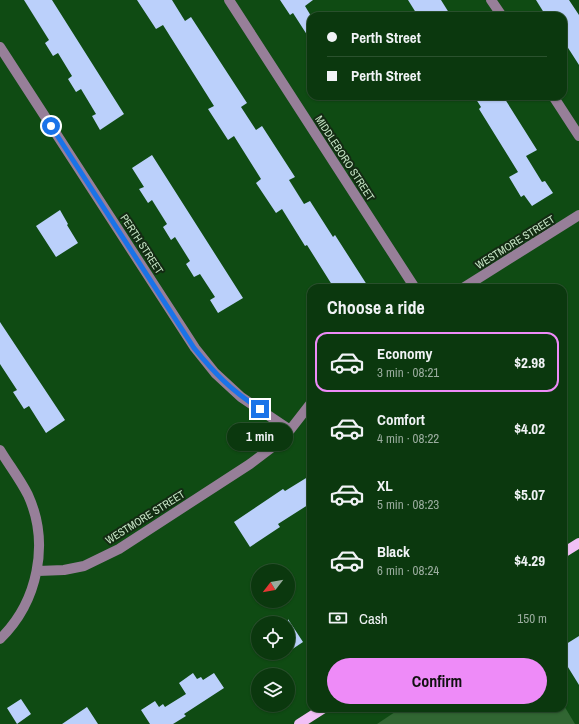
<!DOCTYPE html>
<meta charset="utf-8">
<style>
body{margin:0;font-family:"Archivo Narrow",sans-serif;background:#143f17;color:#f1f3f6;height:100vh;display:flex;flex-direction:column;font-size:15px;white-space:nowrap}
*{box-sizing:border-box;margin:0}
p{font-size:13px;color:#9aac9e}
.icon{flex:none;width:22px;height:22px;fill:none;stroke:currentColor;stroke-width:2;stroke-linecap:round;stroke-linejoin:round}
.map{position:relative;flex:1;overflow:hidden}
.panel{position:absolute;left:307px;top:284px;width:260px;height:428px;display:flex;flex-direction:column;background:#0b380e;border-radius:12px;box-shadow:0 1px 3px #0004,0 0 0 1px #2b522e}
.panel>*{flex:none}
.banner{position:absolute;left:307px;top:12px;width:260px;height:88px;border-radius:12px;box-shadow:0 1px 3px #0004,0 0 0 1px #2b522e;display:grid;align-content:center;height:88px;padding:0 20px;background:#0b380e}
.needle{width:26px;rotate:239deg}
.fabs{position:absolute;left:251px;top:564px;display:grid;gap:8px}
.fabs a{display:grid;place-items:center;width:44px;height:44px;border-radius:50%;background:#0b380e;box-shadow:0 1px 3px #0004,0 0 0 1px #2b522e;font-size:20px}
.end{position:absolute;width:18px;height:18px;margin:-9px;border:5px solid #1a73e8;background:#fff;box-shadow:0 0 0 2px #fff}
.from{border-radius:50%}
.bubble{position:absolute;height:28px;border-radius:14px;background:#0b380e;box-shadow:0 1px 3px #0004,0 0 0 1px #2b522e;font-size:13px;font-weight:700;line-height:28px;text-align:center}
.banner b{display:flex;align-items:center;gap:14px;height:38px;font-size:15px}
.banner b+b{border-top:1px solid #2b522e}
.banner i{width:10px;height:10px;background:#f1f3f6}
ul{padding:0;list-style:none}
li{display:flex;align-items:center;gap:12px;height:60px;margin:0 8px 6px;padding:0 12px;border:2px solid transparent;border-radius:12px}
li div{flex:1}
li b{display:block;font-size:15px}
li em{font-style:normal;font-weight:700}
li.active{border-color:#ee8bf8}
li>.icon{width:36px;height:36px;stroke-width:1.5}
h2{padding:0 20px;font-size:18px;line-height:48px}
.pay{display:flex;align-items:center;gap:10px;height:44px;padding:0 20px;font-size:15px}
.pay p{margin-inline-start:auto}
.primary-button{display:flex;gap:8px;margin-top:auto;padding:8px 20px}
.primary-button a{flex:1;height:46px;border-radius:24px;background:#ee8bf8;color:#111;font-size:16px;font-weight:700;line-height:46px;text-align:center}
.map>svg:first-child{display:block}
.green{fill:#316632}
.building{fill:#bbd0fb}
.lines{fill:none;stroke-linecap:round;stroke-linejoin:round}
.minor{stroke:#977f99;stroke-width:10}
.major{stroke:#f1c0f5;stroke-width:10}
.route{stroke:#1a73e8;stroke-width:5}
.labels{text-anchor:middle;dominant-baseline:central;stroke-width:4;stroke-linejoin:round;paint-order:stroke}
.street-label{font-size:11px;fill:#c7e5c6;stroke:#132b13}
</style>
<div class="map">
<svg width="579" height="724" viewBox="0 0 579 724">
<rect width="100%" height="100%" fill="#0f4b13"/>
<path class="green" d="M 563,704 L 575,724 L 377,724 L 401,708 L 563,708 Z"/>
<path class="building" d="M 24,0 L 52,0 L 124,114 L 100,130 L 92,116 L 96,114 L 81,89 L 76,92 L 68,79 L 72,76 L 58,53 L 53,56 L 45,43 L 49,40 Z
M 137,0 L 172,0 L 185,21 L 191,17 L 247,103 L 241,107 L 256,130 L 262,126 L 295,177 L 289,180 L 304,204 L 310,201 L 333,237 L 335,235 L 369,288 L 334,288 L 307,245 L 305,246 L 282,209 L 276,213 L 256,183 L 261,179 L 234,136 L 228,140 L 208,109 L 214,106 L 163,25 L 156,29 Z
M 280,0 L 313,0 L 305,6 L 311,16 L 311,41 L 293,13 L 290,15 Z
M 408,0 L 441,0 L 451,16 L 418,16 Z
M 536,0 L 569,0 L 579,15 L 579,65 L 563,40 L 563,16 L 546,16 Z
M 474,96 L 503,96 L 537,150 L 526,156 L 542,182 L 545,181 L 553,193 L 532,206 L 524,195 L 521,197 L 509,177 L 518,172 L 479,109 L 481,107 Z
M 152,155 L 243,298 L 218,313 L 210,300 L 215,297 L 200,274 L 194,277 L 186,264 L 190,261 L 175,237 L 171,240 L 163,227 L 167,224 L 152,200 L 148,203 L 139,189 L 144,187 L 132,168 Z
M 60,210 L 68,224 L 67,225 L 78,243 L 56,257 L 36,226 Z
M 0,322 L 65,420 L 46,433 L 29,406 L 24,409 L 13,392 L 17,390 L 0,364 Z
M 311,475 L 311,503 L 278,524 L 280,527 L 250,547 L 234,522 L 283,489 L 285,491 Z
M 288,619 L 303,642 L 288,652 Z
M 579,636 L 579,685 L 563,659 L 563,646 Z
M 193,673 L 197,679 L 201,677 L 203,680 L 214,673 L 224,688 L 184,714 L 186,716 L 173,724 L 150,724 L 141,710 L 155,701 L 159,707 L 163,704 L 165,707 L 186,694 L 179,683 Z
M 21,699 L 31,714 L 17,724 L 7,708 Z
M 87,707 L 98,724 L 62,724 Z"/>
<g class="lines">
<path class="minor" d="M 229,0 L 415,288
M 491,0 L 502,16
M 0,47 L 195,348 L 215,373 L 241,397 L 290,430
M 553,96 L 579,136
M 463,288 L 579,215
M 0,450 C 9,465 20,479 28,495 C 50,543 38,602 0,639
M 38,571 L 64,570 L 84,566 L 119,549 L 250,464 L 275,445 L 290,430 L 311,403"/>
<path class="major" d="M 563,553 L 579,543
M 299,724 L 324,708"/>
</g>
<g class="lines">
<path class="route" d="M 51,126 L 194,348 C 215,374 232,391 260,409"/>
</g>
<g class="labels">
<g class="street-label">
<text transform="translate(345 158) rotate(57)">MIDDLEBORO STREET</text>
<text transform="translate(515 242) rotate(-32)">WESTMORE STREET</text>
<text transform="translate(142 244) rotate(57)">PERTH STREET</text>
<text transform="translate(145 517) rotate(-32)">WESTMORE STREET</text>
</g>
</g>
</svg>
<div class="fabs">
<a><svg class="needle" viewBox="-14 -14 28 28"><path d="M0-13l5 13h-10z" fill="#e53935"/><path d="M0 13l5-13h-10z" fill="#9aac9e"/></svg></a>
<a><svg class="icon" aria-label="locate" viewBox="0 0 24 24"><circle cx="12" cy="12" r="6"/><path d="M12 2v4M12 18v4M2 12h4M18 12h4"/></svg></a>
<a><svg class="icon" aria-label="layers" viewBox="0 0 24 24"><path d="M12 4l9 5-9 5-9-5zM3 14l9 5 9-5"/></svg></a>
</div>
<i class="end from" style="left:51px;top:126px"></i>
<i class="end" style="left:260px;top:409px"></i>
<div class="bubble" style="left:227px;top:423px;width:66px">1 min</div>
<div class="banner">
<b><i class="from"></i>Perth Street</b>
<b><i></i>Perth Street</b>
</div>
<section class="panel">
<h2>Choose a ride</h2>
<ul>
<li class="active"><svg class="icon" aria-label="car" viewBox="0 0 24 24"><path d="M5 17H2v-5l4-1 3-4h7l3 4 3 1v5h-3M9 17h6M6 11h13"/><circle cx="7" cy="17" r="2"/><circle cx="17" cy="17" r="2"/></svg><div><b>Economy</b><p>3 min · 08:21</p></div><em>$2.98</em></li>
<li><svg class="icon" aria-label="car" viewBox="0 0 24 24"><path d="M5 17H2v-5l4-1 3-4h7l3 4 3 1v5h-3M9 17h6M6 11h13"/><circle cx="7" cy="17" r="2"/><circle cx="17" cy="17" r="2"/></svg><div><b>Comfort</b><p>4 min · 08:22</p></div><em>$4.02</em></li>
<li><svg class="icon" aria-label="car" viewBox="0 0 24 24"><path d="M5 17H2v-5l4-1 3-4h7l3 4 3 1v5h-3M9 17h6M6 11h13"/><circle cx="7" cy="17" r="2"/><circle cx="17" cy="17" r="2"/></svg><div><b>XL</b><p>5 min · 08:23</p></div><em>$5.07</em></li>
<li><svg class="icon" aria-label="car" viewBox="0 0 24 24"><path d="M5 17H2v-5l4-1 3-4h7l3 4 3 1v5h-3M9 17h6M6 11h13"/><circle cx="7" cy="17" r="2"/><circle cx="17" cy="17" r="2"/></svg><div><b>Black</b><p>6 min · 08:24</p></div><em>$4.29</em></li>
</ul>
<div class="pay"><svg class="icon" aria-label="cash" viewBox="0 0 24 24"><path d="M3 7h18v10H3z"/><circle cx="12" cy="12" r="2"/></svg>Cash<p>150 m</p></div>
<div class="primary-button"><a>Confirm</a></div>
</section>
</div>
